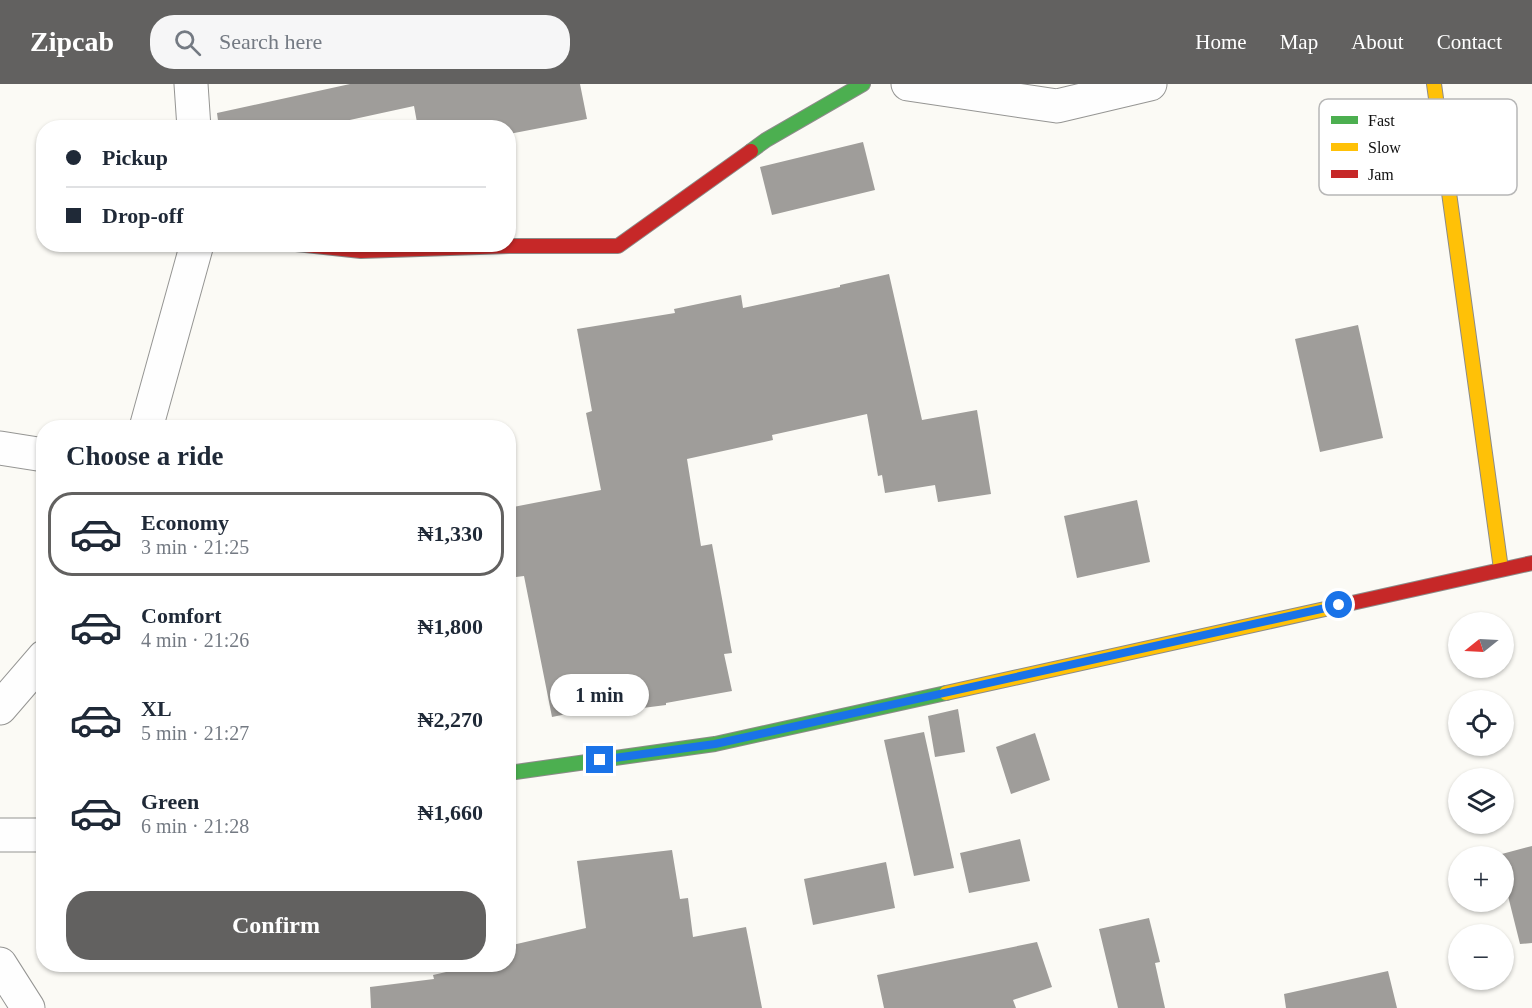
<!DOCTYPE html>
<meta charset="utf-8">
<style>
body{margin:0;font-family:Georgia,serif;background:#f6f6f7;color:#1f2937;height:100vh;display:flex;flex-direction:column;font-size:22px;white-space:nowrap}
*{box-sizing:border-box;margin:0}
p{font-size:20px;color:#747a83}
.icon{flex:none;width:33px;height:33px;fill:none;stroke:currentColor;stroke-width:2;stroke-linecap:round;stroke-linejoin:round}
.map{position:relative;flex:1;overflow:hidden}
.sheet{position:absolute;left:36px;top:336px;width:480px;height:552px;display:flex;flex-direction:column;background:#fff;border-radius:24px;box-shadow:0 2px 4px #0004}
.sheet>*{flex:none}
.banner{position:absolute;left:36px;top:36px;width:480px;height:132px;border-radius:24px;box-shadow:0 2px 4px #0004;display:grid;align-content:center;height:132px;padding:0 30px;background:#fff}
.needle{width:39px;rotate:252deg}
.fabs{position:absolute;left:1448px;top:528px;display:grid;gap:12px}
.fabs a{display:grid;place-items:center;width:66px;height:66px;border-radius:50%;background:#fff;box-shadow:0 2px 4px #0004;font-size:30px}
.end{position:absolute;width:27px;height:27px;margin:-14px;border:8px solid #1a73e8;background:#fff;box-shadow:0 0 0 3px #fff}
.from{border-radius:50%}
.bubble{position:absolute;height:42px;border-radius:21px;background:#fff;box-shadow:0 2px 4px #0004;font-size:20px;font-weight:700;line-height:42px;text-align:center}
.banner b{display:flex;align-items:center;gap:21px;height:57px;font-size:22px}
.banner b+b{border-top:2px solid #e0e1e3}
.banner i{width:15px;height:15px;background:#1f2937}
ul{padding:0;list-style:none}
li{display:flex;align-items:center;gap:18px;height:84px;margin:0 12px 9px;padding:0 18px;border:3px solid transparent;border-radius:24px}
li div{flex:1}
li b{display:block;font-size:22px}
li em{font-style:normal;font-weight:700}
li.active{border-color:#626160}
li>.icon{width:54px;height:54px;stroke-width:1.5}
h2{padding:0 30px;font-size:27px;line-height:72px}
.button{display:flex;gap:12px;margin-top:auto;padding:12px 30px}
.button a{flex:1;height:69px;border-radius:24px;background:#626160;color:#fff;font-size:24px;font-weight:700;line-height:69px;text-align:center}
header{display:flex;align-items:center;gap:36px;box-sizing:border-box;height:84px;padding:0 30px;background:#626160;color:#fff}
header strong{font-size:28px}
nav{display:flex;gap:33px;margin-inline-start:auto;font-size:21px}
.search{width:420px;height:54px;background:#f6f6f7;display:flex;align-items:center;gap:15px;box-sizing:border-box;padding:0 21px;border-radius:24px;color:#747a83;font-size:22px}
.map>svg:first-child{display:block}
.building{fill:#9f9d9a}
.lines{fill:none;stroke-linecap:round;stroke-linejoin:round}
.street-casing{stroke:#959593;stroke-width:35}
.fast-casing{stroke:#8c8b89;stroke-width:16}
.slow-casing{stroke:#8c8b89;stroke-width:16}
.jam-casing{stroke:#8c8b89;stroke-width:16}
.street{stroke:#fefefe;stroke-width:33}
.fast{stroke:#4caf50;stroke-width:14}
.slow{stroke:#ffc107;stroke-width:14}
.jam{stroke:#c62828;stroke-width:14}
.route{stroke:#1a73e8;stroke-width:8}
.key{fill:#fff;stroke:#b7b7b7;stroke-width:1.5}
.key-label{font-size:16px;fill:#0f0f0f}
</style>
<header>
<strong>Zipcab</strong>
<div class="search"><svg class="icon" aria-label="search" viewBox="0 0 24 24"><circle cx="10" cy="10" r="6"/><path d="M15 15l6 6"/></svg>Search here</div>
<nav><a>Home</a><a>Map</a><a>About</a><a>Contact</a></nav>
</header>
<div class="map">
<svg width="1532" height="924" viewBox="0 0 1532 924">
<rect width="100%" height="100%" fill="#fbfaf5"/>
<path class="building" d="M 350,0 L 580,0 L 587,35 L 509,50 L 508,44 L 418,44 L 414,22 L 313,44 L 219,44 L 217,29 Z
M 863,58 L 875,106 L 772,131 L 760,83 Z
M 889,190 L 922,336 L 977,326 L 991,410 L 938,418 L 935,401 L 885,409 L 882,391 L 878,392 L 867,330 L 772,351 L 773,356 L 687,375 L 701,462 L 712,460 L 732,569 L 724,570 L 732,607 L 666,619 L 666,621 L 627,626 L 626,618 L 552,633 L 524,492 L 508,494 L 508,424 L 601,406 L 586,329 L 592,327 L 577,245 L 675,229 L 674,225 L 741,211 L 743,224 L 840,203 L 840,201 Z
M 1358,241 L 1383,354 L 1320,368 L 1295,255 Z
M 1137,416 L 1150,478 L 1077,494 L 1064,432 Z
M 958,625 L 965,668 L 935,673 L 928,632 Z
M 924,648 L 954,784 L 914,792 L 884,656 Z
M 1035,649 L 1050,696 L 1011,710 L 996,663 Z
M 1020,755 L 1030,797 L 969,809 L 960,769 Z
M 1532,762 L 1532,859 L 1520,860 L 1503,792 L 1503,772 L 1498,772 L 1498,771 Z
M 672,766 L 680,815 L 688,814 L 693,853 L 746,843 L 762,924 L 371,924 L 370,903 L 434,895 L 433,891 L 481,880 L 508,880 L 508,862 L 586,844 L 577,777 Z
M 886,778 L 895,824 L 813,841 L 804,795 Z
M 1149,834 L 1160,878 L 1155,879 L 1165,924 L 1118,924 L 1099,845 Z
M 1037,858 L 1052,903 L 1013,916 L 1016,924 L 884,924 L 877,891 Z
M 1388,887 L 1397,924 L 1286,924 L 1284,910 Z"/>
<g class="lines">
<defs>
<path id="street" d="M 191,0 L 194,44
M 908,0 L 1057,22 L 1150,0
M 146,344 L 197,160
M 0,364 L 44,371
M 0,624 L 44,573
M 0,751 L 44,751
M 0,880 L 28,924"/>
<path id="fast" d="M 751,67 L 766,56 L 863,0
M 508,689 L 715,660 L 946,609"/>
<path id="slow" d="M 1434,0 L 1501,485
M 946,609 L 1334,523"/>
<path id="jam" d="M 296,160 L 361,167 L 509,162 L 618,162 L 751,67
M 1334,523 L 1532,479"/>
</defs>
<use href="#street" class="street-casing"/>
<use href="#fast" class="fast-casing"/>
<use href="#slow" class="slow-casing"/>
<use href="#jam" class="jam-casing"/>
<use href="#street" class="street"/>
<use href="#fast" class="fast"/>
<use href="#slow" class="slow"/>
<use href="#jam" class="jam"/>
</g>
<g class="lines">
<path class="route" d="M 600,676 L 715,660 L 1339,521"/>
</g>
<rect x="1319" y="15" width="198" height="96" rx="9" class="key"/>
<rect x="1331" y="32" width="27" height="8" fill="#4caf50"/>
<rect x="1331" y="59" width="27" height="8" fill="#ffc107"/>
<rect x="1331" y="86" width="27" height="8" fill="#c62828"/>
<g class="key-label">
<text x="1368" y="42">Fast</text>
<text x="1368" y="69">Slow</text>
<text x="1368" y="96">Jam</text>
</g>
</svg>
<div class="fabs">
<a><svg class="needle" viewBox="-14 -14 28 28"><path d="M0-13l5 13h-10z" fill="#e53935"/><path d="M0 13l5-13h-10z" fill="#747a83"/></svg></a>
<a><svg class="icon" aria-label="locate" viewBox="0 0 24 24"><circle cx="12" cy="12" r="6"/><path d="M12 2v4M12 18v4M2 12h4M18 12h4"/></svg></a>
<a><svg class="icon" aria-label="layers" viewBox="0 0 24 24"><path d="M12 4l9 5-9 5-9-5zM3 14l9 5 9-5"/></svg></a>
<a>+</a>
<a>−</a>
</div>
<i class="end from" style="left:1339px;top:521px"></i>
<i class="end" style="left:600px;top:676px"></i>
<div class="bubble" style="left:550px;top:590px;width:99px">1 min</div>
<div class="banner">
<b><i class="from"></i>Pickup</b>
<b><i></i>Drop-off</b>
</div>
<section class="sheet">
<h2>Choose a ride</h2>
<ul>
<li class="active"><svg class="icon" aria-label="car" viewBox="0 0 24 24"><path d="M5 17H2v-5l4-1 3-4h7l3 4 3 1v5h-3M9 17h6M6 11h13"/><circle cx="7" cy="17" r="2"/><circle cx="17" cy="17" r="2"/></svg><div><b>Economy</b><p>3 min · 21:25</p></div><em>₦1,330</em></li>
<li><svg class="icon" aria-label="car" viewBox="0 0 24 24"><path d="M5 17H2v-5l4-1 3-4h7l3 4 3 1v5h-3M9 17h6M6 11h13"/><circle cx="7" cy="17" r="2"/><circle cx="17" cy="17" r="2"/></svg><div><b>Comfort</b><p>4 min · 21:26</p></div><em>₦1,800</em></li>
<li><svg class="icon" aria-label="car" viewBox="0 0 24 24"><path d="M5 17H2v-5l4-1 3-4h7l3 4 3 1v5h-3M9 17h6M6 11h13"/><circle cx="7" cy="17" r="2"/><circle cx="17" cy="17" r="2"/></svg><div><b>XL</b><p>5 min · 21:27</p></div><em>₦2,270</em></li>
<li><svg class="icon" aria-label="car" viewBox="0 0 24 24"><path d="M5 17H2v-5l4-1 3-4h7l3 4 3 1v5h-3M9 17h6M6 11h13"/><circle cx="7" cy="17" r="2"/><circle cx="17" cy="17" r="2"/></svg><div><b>Green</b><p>6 min · 21:28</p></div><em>₦1,660</em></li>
</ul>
<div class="button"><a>Confirm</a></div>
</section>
</div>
